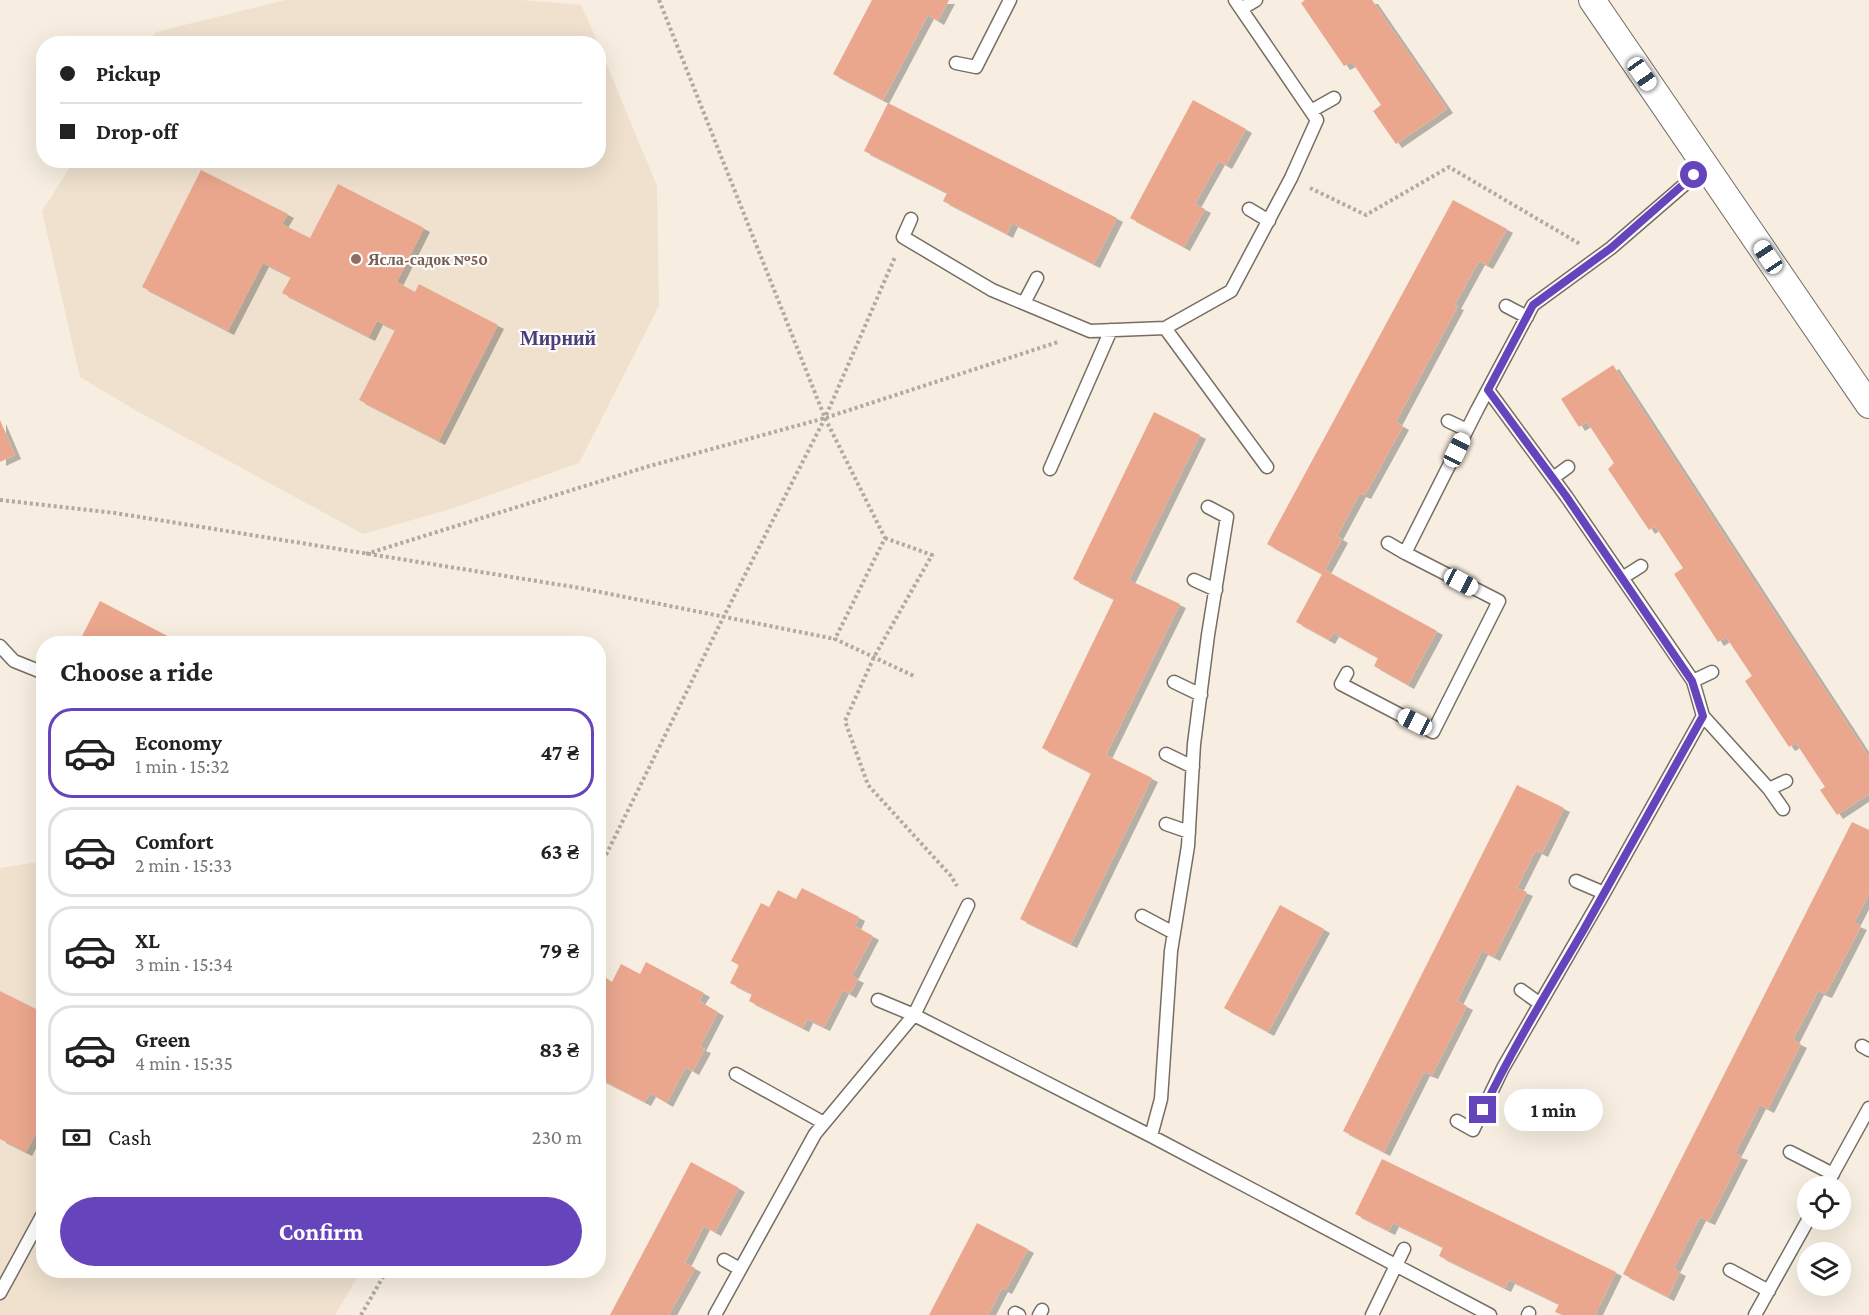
<!DOCTYPE html>
<meta charset="utf-8">
<style>
body{margin:0;font-family:"Crimson Pro",serif;background:#f2f2f2;color:#222;height:100vh;display:flex;flex-direction:column;font-size:22px;white-space:nowrap}
*{box-sizing:border-box;margin:0}
p{font-size:20px;color:#767676}
.icon{flex:none;width:33px;height:33px;fill:none;stroke:currentColor;stroke-width:2;stroke-linecap:round;stroke-linejoin:round}
.map{position:relative;flex:1;overflow:hidden}
.panel{position:absolute;left:36px;top:636px;width:570px;height:642px;display:flex;flex-direction:column;background:#fff;border-radius:24px;box-shadow:0 6px 24px #0002}
.panel>*{flex:none}
.banner{position:absolute;left:36px;top:36px;width:570px;height:132px;border-radius:24px;box-shadow:0 6px 24px #0002;display:grid;align-content:center;height:132px;padding:0 24px;background:#fff}
.buttons{position:absolute;left:1797px;top:1176px;display:grid;gap:12px}
.buttons a{display:grid;place-items:center;width:54px;height:54px;border-radius:50%;background:#fff;box-shadow:0 6px 24px #0002;font-size:30px}
.end{position:absolute;width:27px;height:27px;margin:-14px;border:8px solid #6644bc;background:#fff;box-shadow:0 0 0 3px #fff}
.from{border-radius:50%}
.bubble{position:absolute;height:42px;border-radius:21px;background:#fff;box-shadow:0 6px 24px #0002;font-size:20px;font-weight:700;line-height:42px;text-align:center}
.car{position:absolute;width:18px;height:36px;margin:-18px -9px;border-radius:8px;box-shadow:0 0 4px 2px #0007;background:linear-gradient(#fff 24%,#345 0 40%,#fff 0 76%,#345 0 86%,#fff 0)}
.banner b{display:flex;align-items:center;gap:21px;height:57px;font-size:22px}
.banner b+b{border-top:2px solid #e0e0e0}
.banner i{width:15px;height:15px;background:#222}
ul{padding:0;list-style:none}
li{display:flex;align-items:center;gap:18px;height:90px;margin:0 12px 9px;padding:0 12px;border:3px solid #e0e0e0;border-radius:24px}
li div{flex:1}
li b{display:block;font-size:22px}
li em{font-style:normal;font-weight:700}
li.current{border-color:#6644bc}
li>.icon{width:54px;height:54px;stroke-width:1.5}
h2{padding:0 24px;font-size:27px;line-height:72px}
.pay{display:flex;align-items:center;gap:15px;height:66px;padding:0 24px;font-size:22px}
.pay p{margin-inline-start:auto}
.cta{display:flex;gap:12px;margin-top:auto;padding:12px 24px}
.cta a{flex:1;height:69px;border-radius:36px;background:#6644bc;color:#fff;font-size:24px;font-weight:700;line-height:69px;text-align:center}
.map>svg:first-child{display:block}
.built{fill:#efe1ce}
.building{fill:#eaa78e;filter:url(#shadow)}
.lines{fill:none;stroke-linecap:round;stroke-linejoin:round}
.service-casing{stroke:#766e63;stroke-width:15}
.minor-casing{stroke:#766e63;stroke-width:28}
.path{stroke:#b1aaa0;stroke-width:4;stroke-dasharray:3 3;stroke-linecap:butt}
.service{stroke:#fff;stroke-width:12}
.minor{stroke:#fff;stroke-width:26}
.route{stroke:#6644bc;stroke-width:8}
.education-dot{fill:#8d6e63;stroke:#fefcfa;stroke-width:2}
.labels{text-anchor:middle;dominant-baseline:central;stroke-width:4.5;stroke-linejoin:round;paint-order:stroke}
.education-label{font-size:16px;font-weight:bold;fill:#785e54;stroke:#fefcfa;text-anchor:start}
.quarter-label{font-size:20px;font-weight:bold;fill:#4c3e7c;stroke:#fefcfa}
</style>
<div class="map">
<svg width="1869" height="1315" viewBox="0 0 1869 1315">
<defs>
<filter id="shadow"><feDropShadow dx="6" dy="4" stdDeviation="0" flood-color="#0004"/></filter>
</defs>
<rect width="100%" height="100%" fill="#f7eee1"/>
<path class="built" d="M 285,0 L 521,0 L 581,5 L 598,43 L 149,43 L 156,32 Z
M 599,46 L 657,186 L 659,306 L 579,463 L 454,508 L 363,534 L 135,410 L 80,377 L 42,211 L 74,161 L 598,160 Z
M 43,861 L 44,1270 L 361,1271 L 335,1315 L 0,1315 L 0,868 Z"/>
<path class="building" d="M 872,0 L 949,0 L 938,21 L 928,15 L 883,100 L 833,74 Z
M 1305,0 L 1372,0 L 1447,109 L 1396,144 L 1373,111 L 1381,105 L 1352,62 L 1344,66 L 1301,3 Z
M 1193,100 L 1246,129 L 1226,165 L 1219,161 L 1195,204 L 1205,209 L 1184,247 L 1130,218 Z
M 888,103 L 1117,218 L 1094,264 L 1012,223 L 1007,234 L 943,201 L 947,193 L 864,151 Z
M 201,170 L 288,214 L 282,224 L 310,238 L 338,184 L 424,228 L 397,282 L 415,292 L 419,284 L 498,325 L 439,441 L 359,400 L 395,330 L 377,321 L 369,337 L 282,293 L 291,277 L 263,263 L 228,331 L 142,287 Z
M 1453,200 L 1507,229 L 1487,265 L 1479,261 L 1455,305 L 1458,306 L 1396,422 L 1403,426 L 1365,495 L 1360,493 L 1337,536 L 1342,539 L 1325,570 L 1437,631 L 1408,685 L 1374,666 L 1378,658 L 1333,633 L 1329,640 L 1296,622 L 1322,574 L 1267,544 Z
M 1613,365 L 1869,757 L 1869,794 L 1837,815 L 1820,790 L 1825,787 L 1796,743 L 1789,747 L 1745,681 L 1752,676 L 1726,637 L 1718,642 L 1674,574 L 1683,568 L 1655,526 L 1649,530 L 1608,469 L 1614,463 L 1587,422 L 1579,427 L 1561,399 Z
M 1154,412 L 1200,435 L 1129,580 L 1180,604 L 1106,755 L 1152,778 L 1071,944 L 1020,919 L 1091,773 L 1042,748 L 1114,599 L 1073,579 Z
M 0,420 L 15,455 L 0,462 Z
M 100,601 L 183,644 L 78,644 Z
M 500,637 L 516,643 L 516,644 L 497,644 Z
M 1517,785 L 1564,808 L 1542,853 L 1536,850 L 1517,888 L 1527,892 L 1494,957 L 1482,951 L 1457,1001 L 1467,1006 L 1432,1075 L 1424,1072 L 1384,1152 L 1343,1131 Z
M 1852,822 L 1869,830 L 1869,894 L 1854,923 L 1861,926 L 1826,994 L 1818,991 L 1793,1040 L 1801,1044 L 1768,1109 L 1760,1105 L 1735,1154 L 1742,1156 L 1709,1221 L 1700,1217 L 1674,1269 L 1680,1272 L 1668,1297 L 1623,1274 Z
M 802,888 L 859,917 L 855,926 L 873,936 L 852,976 L 858,979 L 850,994 L 843,990 L 824,1027 L 807,1019 L 803,1028 L 749,1001 L 752,994 L 730,983 L 739,965 L 731,961 L 761,903 L 769,907 L 778,890 L 796,899 Z
M 1280,905 L 1324,929 L 1268,1032 L 1224,1008 Z
M 646,962 L 704,993 L 699,1001 L 718,1012 L 700,1047 L 705,1049 L 693,1071 L 686,1067 L 667,1103 L 650,1093 L 645,1102 L 598,1078 L 598,992 L 606,978 L 612,982 L 621,964 L 640,974 Z
M 0,991 L 44,1013 L 44,1119 L 26,1152 L 0,1139 Z
M 1382,1159 L 1616,1272 L 1595,1315 L 1562,1315 L 1555,1312 L 1559,1304 L 1509,1280 L 1505,1288 L 1439,1256 L 1443,1247 L 1393,1223 L 1389,1231 L 1355,1214 Z
M 691,1162 L 739,1188 L 715,1232 L 704,1226 L 685,1263 L 695,1268 L 669,1315 L 610,1315 Z
M 977,1223 L 1028,1249 L 1006,1290 L 1002,1288 L 988,1315 L 929,1315 Z"/>
<g class="lines">
<defs>
<path id="service" d="M 1241,9 L 1256,0
M 956,63 L 976,67 L 1010,0
M 1311,111 L 1334,98
M 1249,209 L 1269,221
M 911,219 L 903,237 L 992,290 L 1090,331 L 1165,328 L 1231,291 L 1291,178 L 1317,120 L 1235,0
M 1024,303 L 1037,278
M 1506,306 L 1527,317
M 1165,328 L 1267,467
M 1448,421 L 1467,430
M 1050,469 L 1111,330
M 1553,478 L 1568,467
M 1388,543 L 1405,553
M 1622,578 L 1641,566
M 1194,580 L 1216,590
M 0,646 L 14,661 L 44,673
M 1347,673 L 1341,684 L 1433,732 L 1499,601 L 1405,553 L 1477,410 L 1533,305 L 1611,248 L 1706,166
M 1693,681 L 1712,672
M 1174,682 L 1201,695
M 1703,716 L 1769,789 L 1783,809
M 1166,754 L 1193,767
M 1769,789 L 1786,781
M 1166,824 L 1189,832
M 1576,881 L 1604,893
M 1142,916 L 1174,933
M 1521,990 L 1539,1003
M 878,1000 L 914,1015 L 968,905
M 1862,1046 L 1869,1050
M 736,1074 L 824,1123
M 1457,1121 L 1473,1130 L 1503,1068 L 1604,893 L 1703,716 L 1693,681 L 1566,496 L 1488,390
M 1151,1136 L 1161,1099 L 1171,951 L 1188,846 L 1194,744 L 1208,635 L 1227,517 L 1208,507
M 1790,1152 L 1833,1174
M 1826,1186 L 1869,1108
M 724,1260 L 740,1269
M 1730,1270 L 1769,1291
M 0,1293 L 44,1212
M 1015,1313 L 1019,1315
M 715,1315 L 815,1134 L 914,1015 L 1151,1136 L 1490,1315
M 1039,1315 L 1042,1310
M 1372,1315 L 1404,1249
M 1528,1315 L 1529,1313
M 1755,1315 L 1808,1220"/>
<path id="minor" d="M 1592,0 L 1869,405"/>
</defs>
<use href="#service" class="service-casing"/>
<use href="#minor" class="minor-casing"/>
<path class="path" d="M 659,0 L 825,418 L 885,538 L 835,639 L 916,677
M 1310,188 L 1366,215 L 1449,167 L 1580,244
M 0,500 L 115,513 L 580,588 L 835,639
M 885,538 L 932,555 L 874,657 L 845,721 L 868,785 L 951,876 L 957,886
M 366,554 L 646,467 L 825,418 L 1058,342
M 598,871 L 724,616 L 825,418 L 895,257
M 361,1315 L 387,1270"/>
<use href="#service" class="service"/>
<use href="#minor" class="minor"/>
</g>
<g class="lines">
<path class="route" d="M 1483,1110 C 1513,1048 1548,990 1583,931 C 1623,860 1663,788 1703,716 L 1692,681 L 1566,496 L 1488,390 L 1533,305 L 1611,248 L 1694,175"/>
</g>
<circle class="education-dot" cx="356" cy="259" r="6"/>
<g class="labels">
<g class="education-label">
<text x="368" y="259">Ясла-садок №50</text>
</g>
<g class="quarter-label">
<text x="558" y="338">Мирний</text>
</g>
</g>
</svg>
<div class="buttons">
<a><svg class="icon" aria-label="locate" viewBox="0 0 24 24"><circle cx="12" cy="12" r="6"/><path d="M12 2v4M12 18v4M2 12h4M18 12h4"/></svg></a>
<a><svg class="icon" aria-label="layers" viewBox="0 0 24 24"><path d="M12 4l9 5-9 5-9-5zM3 14l9 5 9-5"/></svg></a>
</div>
<i class="end from" style="left:1694px;top:175px"></i>
<i class="end" style="left:1483px;top:1110px"></i>
<div class="bubble" style="left:1504px;top:1089px;width:99px">1 min</div>
<i class="car" style="left:1642px;top:74px;rotate:145deg"></i>
<i class="car" style="left:1768px;top:257px;rotate:326deg"></i>
<i class="car" style="left:1457px;top:450px;rotate:26deg"></i>
<i class="car" style="left:1461px;top:582px;rotate:118deg"></i>
<i class="car" style="left:1415px;top:722px;rotate:297deg"></i>
<div class="banner">
<b><i class="from"></i>Pickup</b>
<b><i></i>Drop-off</b>
</div>
<section class="panel">
<h2>Choose a ride</h2>
<ul>
<li class="current"><svg class="icon" aria-label="car" viewBox="0 0 24 24"><path d="M5 17H2v-5l4-1 3-4h7l3 4 3 1v5h-3M9 17h6M6 11h13"/><circle cx="7" cy="17" r="2"/><circle cx="17" cy="17" r="2"/></svg><div><b>Economy</b><p>1 min · 15:32</p></div><em>47 ₴</em></li>
<li><svg class="icon" aria-label="car" viewBox="0 0 24 24"><path d="M5 17H2v-5l4-1 3-4h7l3 4 3 1v5h-3M9 17h6M6 11h13"/><circle cx="7" cy="17" r="2"/><circle cx="17" cy="17" r="2"/></svg><div><b>Comfort</b><p>2 min · 15:33</p></div><em>63 ₴</em></li>
<li><svg class="icon" aria-label="car" viewBox="0 0 24 24"><path d="M5 17H2v-5l4-1 3-4h7l3 4 3 1v5h-3M9 17h6M6 11h13"/><circle cx="7" cy="17" r="2"/><circle cx="17" cy="17" r="2"/></svg><div><b>XL</b><p>3 min · 15:34</p></div><em>79 ₴</em></li>
<li><svg class="icon" aria-label="car" viewBox="0 0 24 24"><path d="M5 17H2v-5l4-1 3-4h7l3 4 3 1v5h-3M9 17h6M6 11h13"/><circle cx="7" cy="17" r="2"/><circle cx="17" cy="17" r="2"/></svg><div><b>Green</b><p>4 min · 15:35</p></div><em>83 ₴</em></li>
</ul>
<div class="pay"><svg class="icon" aria-label="cash" viewBox="0 0 24 24"><path d="M3 7h18v10H3z"/><circle cx="12" cy="12" r="2"/></svg>Cash<p>230 m</p></div>
<div class="cta"><a>Confirm</a></div>
</section>
</div>
